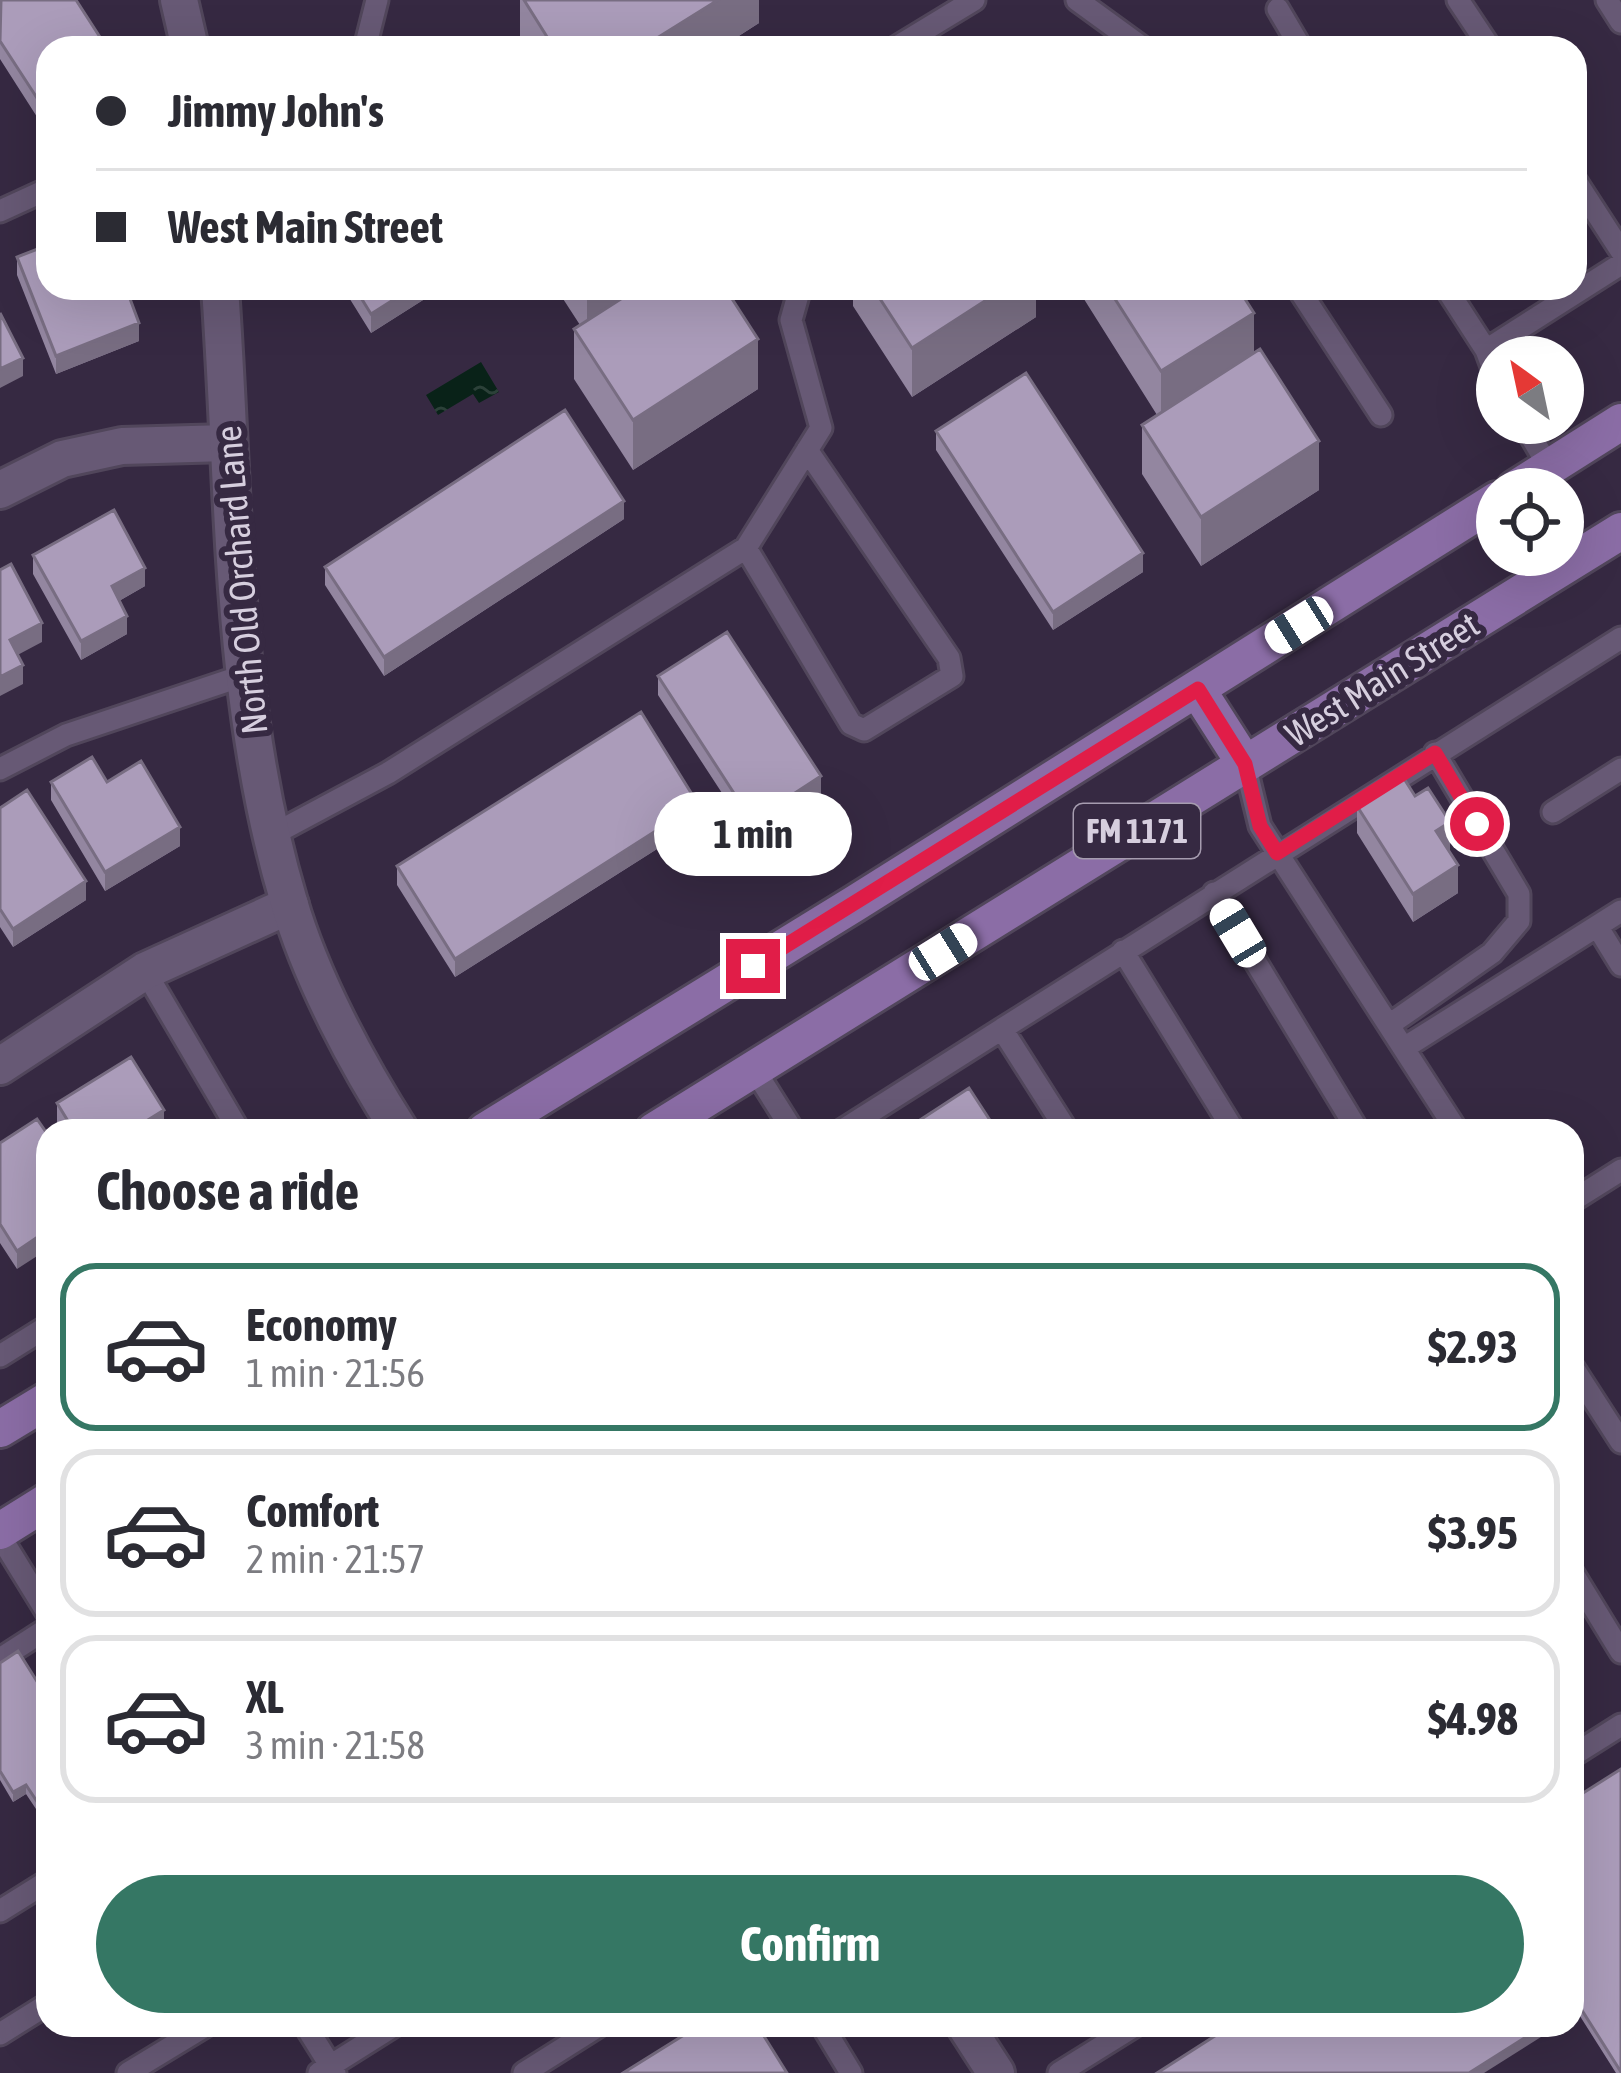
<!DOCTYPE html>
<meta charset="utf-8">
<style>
body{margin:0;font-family:"Asap Condensed",sans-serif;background:#f7f7f7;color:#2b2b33;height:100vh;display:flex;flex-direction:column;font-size:45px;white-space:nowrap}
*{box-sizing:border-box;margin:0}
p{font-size:39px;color:#7c7c81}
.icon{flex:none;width:66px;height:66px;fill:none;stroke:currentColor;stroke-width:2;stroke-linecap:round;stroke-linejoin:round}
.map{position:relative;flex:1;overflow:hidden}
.drawer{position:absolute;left:36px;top:1119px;width:1548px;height:918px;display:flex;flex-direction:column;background:#fff;border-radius:36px;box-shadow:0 12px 48px #0002}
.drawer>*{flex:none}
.banner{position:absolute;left:36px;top:36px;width:1551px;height:264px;border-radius:36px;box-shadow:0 12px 48px #0002;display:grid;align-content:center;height:264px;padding:0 60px;background:#fff}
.needle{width:78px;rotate:327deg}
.controls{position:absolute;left:1476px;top:336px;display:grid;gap:24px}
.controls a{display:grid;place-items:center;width:108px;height:108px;border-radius:50%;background:#fff;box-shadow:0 12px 48px #0002;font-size:60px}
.end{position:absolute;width:54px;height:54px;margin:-27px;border:15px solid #e11d48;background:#fff;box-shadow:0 0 0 6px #fff}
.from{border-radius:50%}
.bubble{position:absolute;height:84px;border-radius:42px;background:#fff;box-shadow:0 12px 48px #0002;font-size:39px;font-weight:700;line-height:84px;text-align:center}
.car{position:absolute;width:36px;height:72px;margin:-36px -18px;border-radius:15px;box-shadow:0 0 9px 3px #0007;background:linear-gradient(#fff 24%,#345 0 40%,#fff 0 76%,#345 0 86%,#fff 0)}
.banner b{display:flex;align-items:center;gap:42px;height:114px;font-size:45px}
.banner b+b{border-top:3px solid #e1e1e2}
.banner i{width:30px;height:30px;background:#2b2b33}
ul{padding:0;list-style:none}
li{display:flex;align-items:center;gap:36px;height:168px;margin:0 24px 18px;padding:0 36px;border:6px solid #e1e1e2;border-radius:36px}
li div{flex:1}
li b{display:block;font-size:45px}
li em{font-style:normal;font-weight:700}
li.active{border-color:#357764}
li>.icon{width:108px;height:108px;stroke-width:1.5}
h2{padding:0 60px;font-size:54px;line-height:144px}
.action{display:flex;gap:24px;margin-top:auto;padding:24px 60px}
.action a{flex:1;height:138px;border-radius:72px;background:#357764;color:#fff;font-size:48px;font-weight:700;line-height:138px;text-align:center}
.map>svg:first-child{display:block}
.water{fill:url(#water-ripples)}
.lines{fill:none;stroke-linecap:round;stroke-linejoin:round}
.service-casing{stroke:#51465b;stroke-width:27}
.minor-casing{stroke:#51465b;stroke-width:42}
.tertiary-casing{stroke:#51465b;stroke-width:42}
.primary-casing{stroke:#51465b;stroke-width:42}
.service{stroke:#675975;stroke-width:21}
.minor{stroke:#675975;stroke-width:36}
.tertiary{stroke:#675975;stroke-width:36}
.primary{stroke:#8b6da6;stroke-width:36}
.wall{fill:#9386a0}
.shaded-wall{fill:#786d82}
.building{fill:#ab9cba;stroke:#786d82;stroke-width:3}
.route{stroke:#e11d48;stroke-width:15}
.labels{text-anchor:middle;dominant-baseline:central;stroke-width:12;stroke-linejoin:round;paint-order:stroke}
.shield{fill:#362942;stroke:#a69caf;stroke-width:3}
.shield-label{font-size:33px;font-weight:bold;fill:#d6cede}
.street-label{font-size:36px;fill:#d6cede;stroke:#362942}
</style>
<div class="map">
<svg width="1621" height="2073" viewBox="0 0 1621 2073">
<defs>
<pattern id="water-ripples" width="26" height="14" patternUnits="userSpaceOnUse" patternTransform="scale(3)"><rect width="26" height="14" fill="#092218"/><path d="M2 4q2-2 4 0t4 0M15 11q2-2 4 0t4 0" fill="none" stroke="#2c4139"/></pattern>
</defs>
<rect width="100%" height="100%" fill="#362942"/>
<path class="water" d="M 481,362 L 499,392 L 479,403 L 473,394 L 438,415 L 426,395 Z"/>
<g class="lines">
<defs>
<path id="service" d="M 1077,0 L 1143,48
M 1458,0 L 1490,48
M 1607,0 L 1621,22
M 1278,9 L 1301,48
M 365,48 L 377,0
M 895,48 L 974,0
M 1575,180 L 1621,251
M 0,211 L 48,189
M 1298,288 L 1381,415
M 1446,288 L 1486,350
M 1497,380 L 1486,350 L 1621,264
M 1523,423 L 1549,467
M 746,548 L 851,724 L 864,730 L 952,676 L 949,658 L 807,450
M 1245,764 L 1260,826 L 1457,1131
M 0,769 L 66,735 L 242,676
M 1553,812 L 1621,769
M 272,835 L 388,773 L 746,548 L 821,428 L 791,320 L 800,288
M 1214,893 L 1358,1131
M 1597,926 L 1621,965
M 1123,951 L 1234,1131
M 145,971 L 239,1131
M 1389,1025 L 1492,953 L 1519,921 L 1519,894 L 1435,753
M 1404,1048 L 1621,911
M 754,1069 L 793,1131
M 841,1131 L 1002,1029
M 1067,1131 L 1002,1029 L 1621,638
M 1572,1201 L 1621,1170
M 0,1356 L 48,1326
M 1572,1366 L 1621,1442
M 0,1536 L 48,1614
M 1572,1572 L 1621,1652
M 0,1659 L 48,1628
M 1572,1756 L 1621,1725
M 0,1911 L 48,1881
M 305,2025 L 335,2073
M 822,2025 L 851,2073
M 0,2034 L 48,2004
M 128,2073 L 207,2025
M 319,2073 L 395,2025
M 524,2073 L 600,2025
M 1059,2073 L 1136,2025"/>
<path id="minor" d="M 0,490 L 62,459 L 122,446 L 227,443
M 0,1066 L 145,971 L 290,905"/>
<path id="tertiary" d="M 179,0 L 190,48
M 220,288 C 235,494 229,702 289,902 C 311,978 357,1064 400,1131
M 965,2025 L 996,2073"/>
<path id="primary" d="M 1515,489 L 1621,422
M 1197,689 L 1245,764
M 485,1131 L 854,904 L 1497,500
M 654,1131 L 1621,531
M 0,1429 L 48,1400
M 0,1531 L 48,1501"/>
</defs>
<use href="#service" class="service-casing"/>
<use href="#minor" class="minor-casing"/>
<use href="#tertiary" class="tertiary-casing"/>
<use href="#primary" class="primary-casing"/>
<use href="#service" class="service"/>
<use href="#minor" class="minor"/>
<use href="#tertiary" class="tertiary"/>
<use href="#primary" class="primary"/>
</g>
<path class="wall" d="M 0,0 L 107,48 L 39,120 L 0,59 Z
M 520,0 L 759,0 L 759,23 L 720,48 L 524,48 L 520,42 Z
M 17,257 L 139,341 L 56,374 L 17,275 Z
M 343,288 L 442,288 L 371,333 Z
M 556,288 L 725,288 L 758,389 L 633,470 L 574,379 L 574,329 L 580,325 Z
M 853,288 L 1036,288 L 1036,317 L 912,397 L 853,306 Z
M 1077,288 L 1238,288 L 1254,353 L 1319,490 L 1201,566 L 1142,474 L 1142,425 L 1157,415 Z
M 936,431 L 1143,572 L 1053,630 L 936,450 Z
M 624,519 L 384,676 L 325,585 L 325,567 Z
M 33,555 L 145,586 L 119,601 L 127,634 L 81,660 L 33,574 Z
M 658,676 L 821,795 L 752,839 L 658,695 Z
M 51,782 L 107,782 L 180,846 L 105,891 L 51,800 Z
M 1357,806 L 1450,850 L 1449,851 L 1458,893 L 1413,922 L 1357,833 Z
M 0,808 L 86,900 L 13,947 L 0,927 Z
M 698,823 L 455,977 L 397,885 L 397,866 Z
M 57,1103 L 164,1128 L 160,1131 L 63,1131 L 57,1122 Z
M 48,1135 L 17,1269 L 0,1243 L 0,1143 Z
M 0,1663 L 48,1699 L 48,1806 L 38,1812 L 26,1794 L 13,1802 L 0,1780 Z
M 1572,1800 L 1621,2073 L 1616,2073 L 1578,2013 L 1572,2017 Z"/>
<path class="shaded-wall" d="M 718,0 L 759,0 L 759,23 L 720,48 L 641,48 Z
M 48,96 L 48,114 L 39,120 L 39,101 Z
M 412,288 L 442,288 L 371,333 L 371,314 Z
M 587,288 L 644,288 L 587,335 Z
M 1005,288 L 1036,288 L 1036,317 L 912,397 L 912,348 Z
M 1254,313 L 1254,362 L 1161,421 L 1161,371 Z
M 139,323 L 139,341 L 56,374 L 56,356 Z
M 758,339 L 758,389 L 633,470 L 633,420 Z
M 23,358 L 23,376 L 0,388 L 0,369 Z
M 1319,441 L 1319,490 L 1201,566 L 1201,517 Z
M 624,501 L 624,519 L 384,676 L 384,657 Z
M 1143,553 L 1143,572 L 1053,630 L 1053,612 Z
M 145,568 L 145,586 L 112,605 L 112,586 Z
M 127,616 L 127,634 L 81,660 L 81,641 Z
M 42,623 L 42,642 L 10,659 L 10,640 Z
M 23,665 L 23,684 L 0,696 L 0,677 Z
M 821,776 L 821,795 L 752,839 L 752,821 Z
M 698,804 L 698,823 L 455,977 L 455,959 Z
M 1450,822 L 1450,850 L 1436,859 L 1436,831 Z
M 180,827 L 180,846 L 105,891 L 105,872 Z
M 1458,865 L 1458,893 L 1413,922 L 1413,894 Z
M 86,881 L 86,900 L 13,947 L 13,929 Z
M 164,1110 L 164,1128 L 160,1131 L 130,1131 Z
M 48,1230 L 48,1249 L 17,1269 L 17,1251 Z
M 26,1785 L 26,1794 L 13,1802 L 13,1792 Z
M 48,1796 L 48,1806 L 38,1812 L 38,1803 Z
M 1578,2004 L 1578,2013 L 1572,2017 L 1572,2008 Z
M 1545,2025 L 1560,2025 L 1484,2073 L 1469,2073 Z"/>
<path class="building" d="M 1,0 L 76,0 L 107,48 L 48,48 L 48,96 L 39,101 L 0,41 Z
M 524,0 L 718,0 L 641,48 L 554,48 Z
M 48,245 L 48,288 L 126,288 L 139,323 L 56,356 L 17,257 Z
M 355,288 L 412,288 L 371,314 Z
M 638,288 L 725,288 L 758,339 L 633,420 L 574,329 Z
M 873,288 L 1005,288 L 912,348 Z
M 1108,288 L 1238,288 L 1254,313 L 1161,371 Z
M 0,313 L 23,358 L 0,369 Z
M 1260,349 L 1319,441 L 1201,517 L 1142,425 Z
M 1026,373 L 1143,553 L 1053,612 L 936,431 Z
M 565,410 L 624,501 L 384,657 L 325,567 Z
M 114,510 L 145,568 L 112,586 L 127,616 L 81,641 L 33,555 Z
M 11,564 L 42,623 L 10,640 L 23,665 L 0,677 L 0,570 Z
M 727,632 L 821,776 L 752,821 L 658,676 Z
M 641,712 L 698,804 L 455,959 L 397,866 Z
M 92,757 L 107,782 L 141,761 L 180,827 L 105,872 L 51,782 Z
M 1403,777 L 1415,796 L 1428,788 L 1450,822 L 1436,831 L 1458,865 L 1413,894 L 1357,806 Z
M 27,790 L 86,881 L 13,929 L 0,909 L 0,808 Z
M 131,1057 L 164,1110 L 130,1131 L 74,1131 L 57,1103 Z
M 969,1088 L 997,1131 L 903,1131 Z
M 37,1119 L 48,1135 L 48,1230 L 17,1251 L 0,1224 L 0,1143 Z
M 18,1651 L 48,1699 L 48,1796 L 38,1803 L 26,1785 L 13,1792 L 0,1771 L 0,1663 Z
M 1621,1769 L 1621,2072 L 1578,2004 L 1572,2008 L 1572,1800 Z
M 700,2025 L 757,2025 L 787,2073 L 623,2073 Z
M 1232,2025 L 1545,2025 L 1469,2073 L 1157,2073 Z"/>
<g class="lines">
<path class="route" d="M 753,966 L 1198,689 L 1245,764 L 1260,826 L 1277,853 L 1435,753 L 1477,824"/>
</g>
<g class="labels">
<rect class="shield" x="1074" y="804" width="126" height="54" rx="9"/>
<g class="shield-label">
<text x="1137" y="831">FM 1171</text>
</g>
<g class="street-label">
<text transform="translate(241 580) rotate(-95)">North Old Orchard Lane</text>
<text transform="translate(1382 679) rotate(-32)">West Main Street</text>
</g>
</g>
</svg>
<div class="controls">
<a><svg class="needle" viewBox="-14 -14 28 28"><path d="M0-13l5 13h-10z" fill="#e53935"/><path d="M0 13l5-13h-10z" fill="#7c7c81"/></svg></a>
<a><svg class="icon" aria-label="locate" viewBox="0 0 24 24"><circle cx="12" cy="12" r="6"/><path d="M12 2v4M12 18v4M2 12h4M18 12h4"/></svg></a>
</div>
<i class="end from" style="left:1477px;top:824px"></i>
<i class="end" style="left:753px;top:966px"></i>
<div class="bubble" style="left:654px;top:792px;width:198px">1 min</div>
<i class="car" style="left:1299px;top:625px;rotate:238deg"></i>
<i class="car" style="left:1238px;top:933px;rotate:329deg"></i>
<i class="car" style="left:943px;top:952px;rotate:58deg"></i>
<div class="banner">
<b><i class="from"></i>Jimmy John's</b>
<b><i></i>West Main Street</b>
</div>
<section class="drawer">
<h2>Choose a ride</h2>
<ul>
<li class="active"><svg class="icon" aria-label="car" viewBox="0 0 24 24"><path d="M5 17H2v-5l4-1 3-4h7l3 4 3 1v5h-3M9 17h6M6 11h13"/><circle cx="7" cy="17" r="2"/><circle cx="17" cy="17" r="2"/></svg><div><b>Economy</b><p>1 min · 21:56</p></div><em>$2.93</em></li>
<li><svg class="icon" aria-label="car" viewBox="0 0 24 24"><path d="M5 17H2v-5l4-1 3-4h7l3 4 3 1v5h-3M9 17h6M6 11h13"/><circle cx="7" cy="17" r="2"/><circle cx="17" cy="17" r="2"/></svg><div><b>Comfort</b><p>2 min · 21:57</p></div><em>$3.95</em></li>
<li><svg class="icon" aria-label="car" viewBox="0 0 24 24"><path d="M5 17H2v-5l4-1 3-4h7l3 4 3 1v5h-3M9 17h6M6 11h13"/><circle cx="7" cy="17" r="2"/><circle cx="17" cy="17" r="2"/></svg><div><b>XL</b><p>3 min · 21:58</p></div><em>$4.98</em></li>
</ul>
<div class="action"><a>Confirm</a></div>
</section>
</div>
